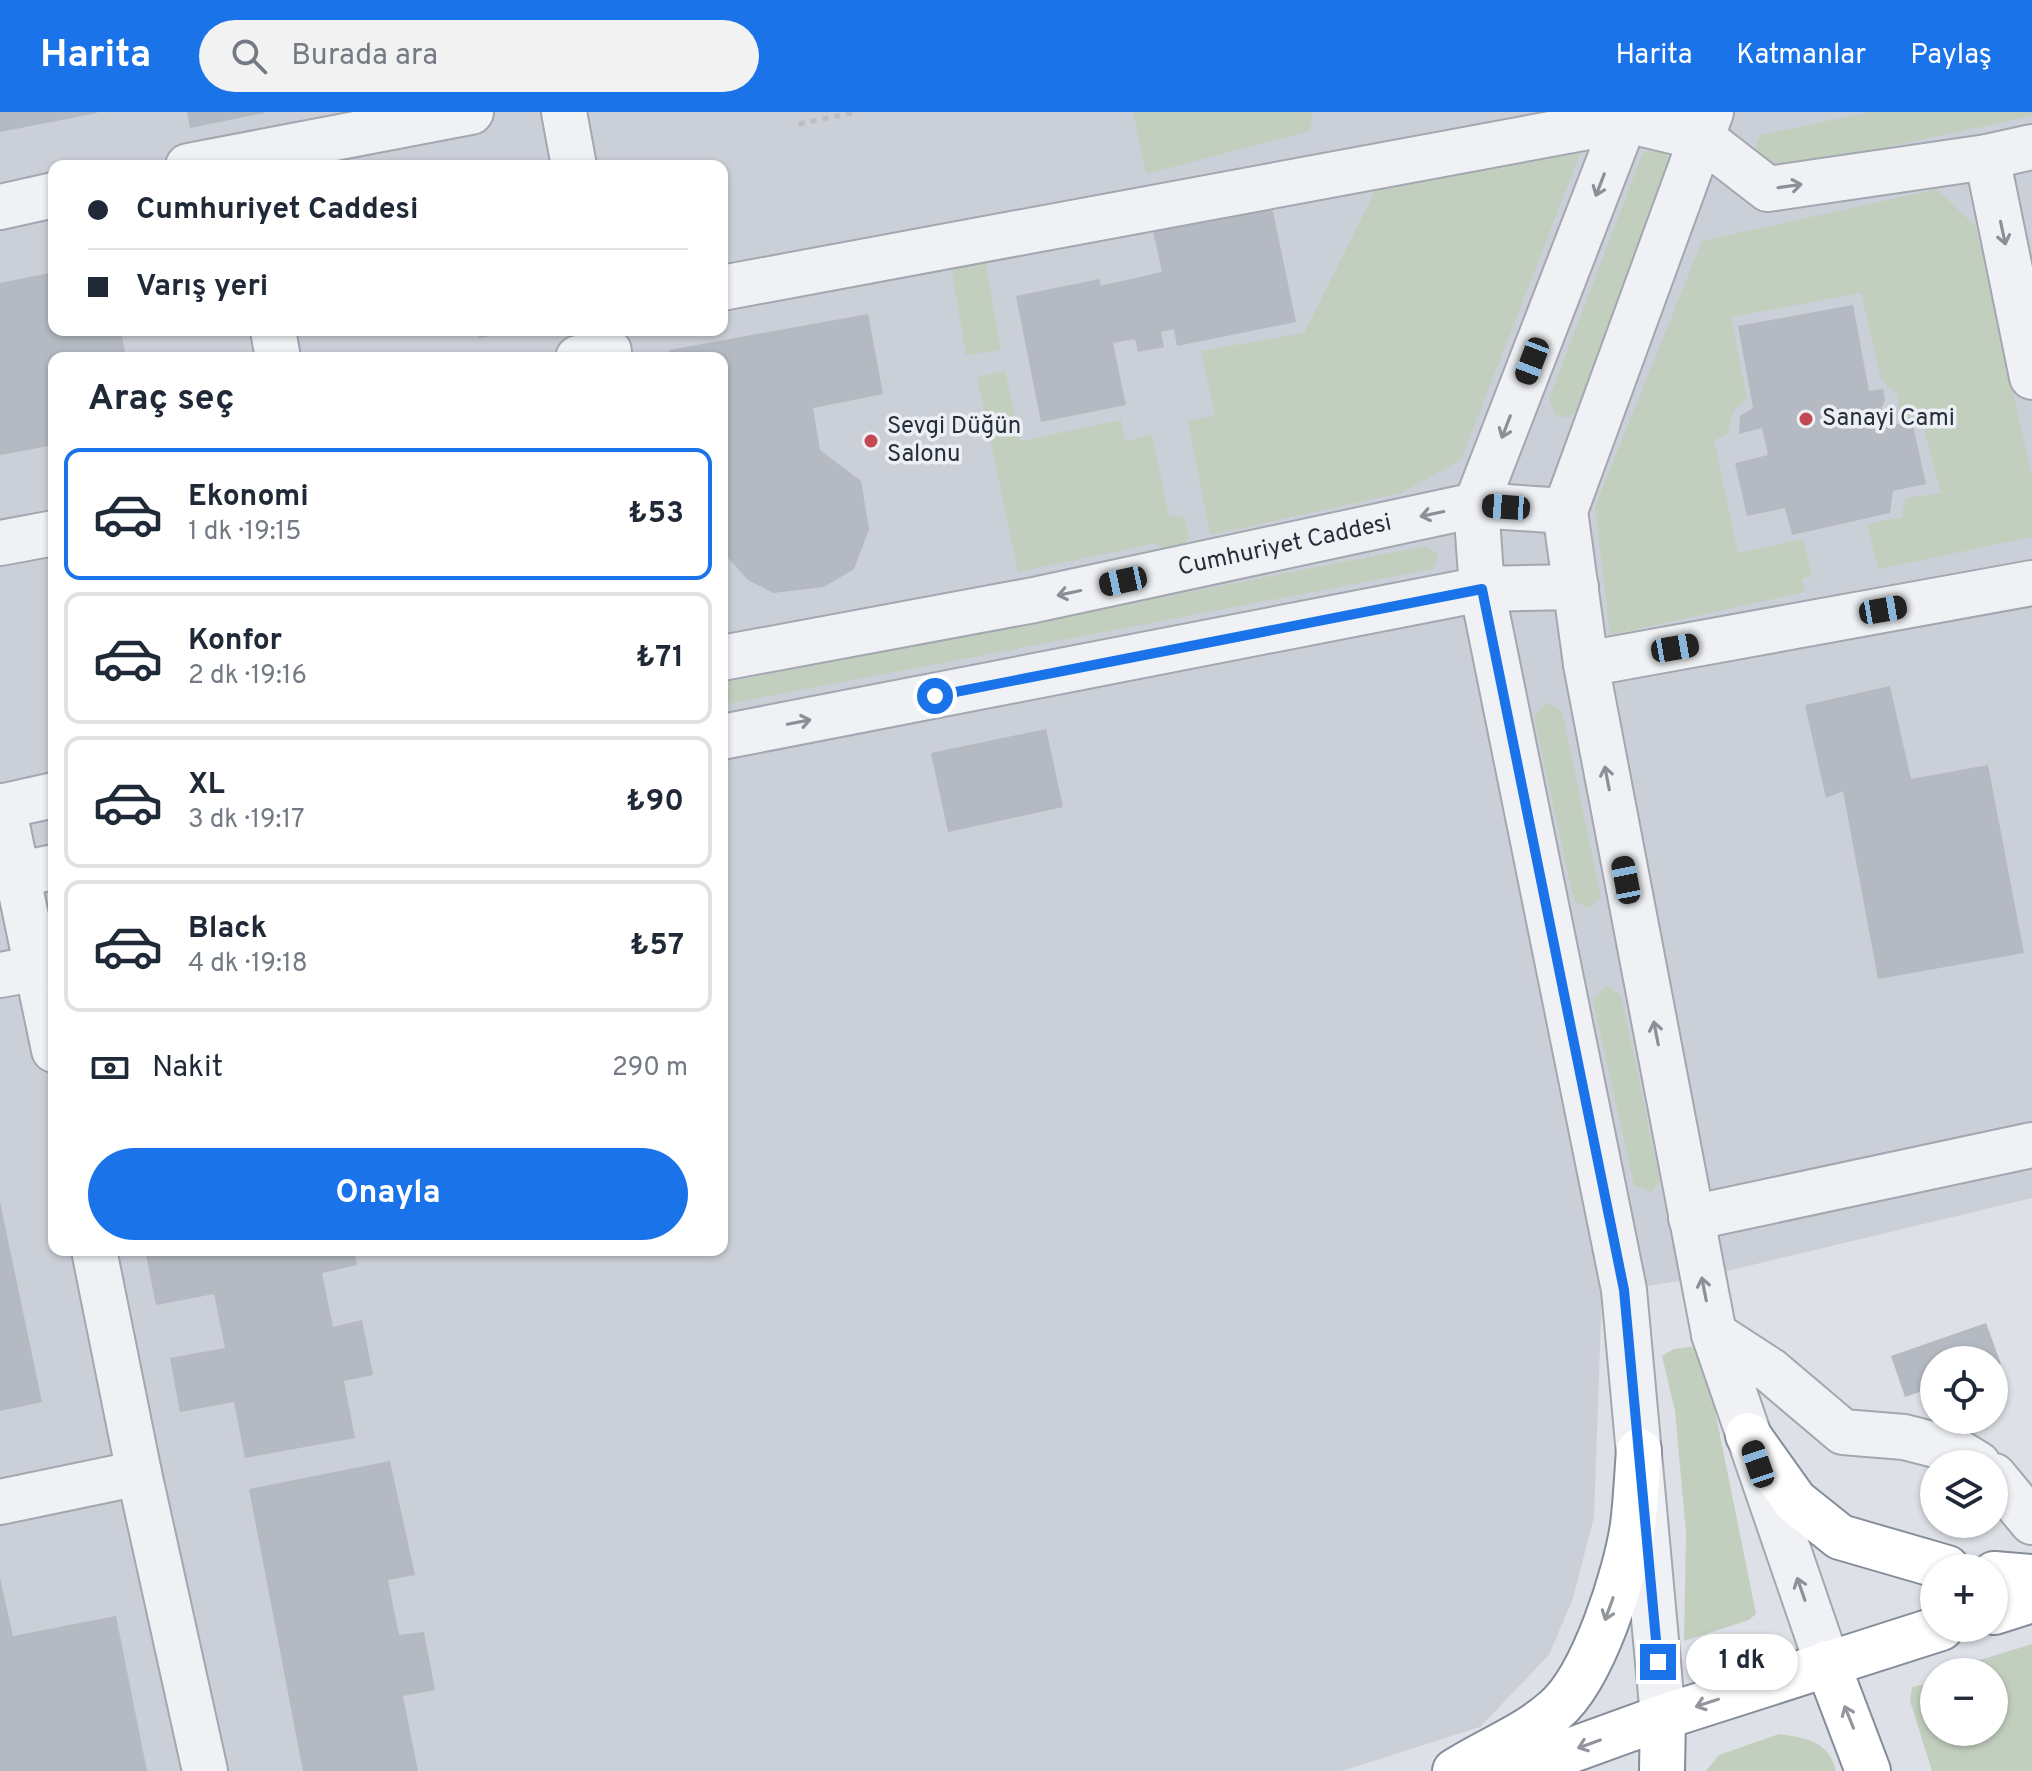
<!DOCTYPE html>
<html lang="tr">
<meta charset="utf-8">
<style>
body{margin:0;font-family:Overpass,sans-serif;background:#f2f2f3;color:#1f2937;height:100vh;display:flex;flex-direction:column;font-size:30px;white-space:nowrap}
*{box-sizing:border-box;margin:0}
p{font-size:26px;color:#747a83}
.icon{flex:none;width:44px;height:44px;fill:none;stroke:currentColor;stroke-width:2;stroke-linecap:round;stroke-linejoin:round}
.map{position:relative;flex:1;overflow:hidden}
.details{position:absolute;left:48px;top:240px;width:680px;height:904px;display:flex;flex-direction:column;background:#fff;border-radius:16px;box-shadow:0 2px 6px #0004}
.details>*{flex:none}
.top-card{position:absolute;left:48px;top:48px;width:680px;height:176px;border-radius:16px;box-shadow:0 2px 6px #0004;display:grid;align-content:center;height:176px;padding:0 40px;background:#fff}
.tools{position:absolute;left:1920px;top:1234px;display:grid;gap:16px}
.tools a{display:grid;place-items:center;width:88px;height:88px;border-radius:50%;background:#fff;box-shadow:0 2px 6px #0004;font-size:40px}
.end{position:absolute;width:36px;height:36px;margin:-18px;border:10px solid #1a73e8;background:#fff;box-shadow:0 0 0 4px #fff}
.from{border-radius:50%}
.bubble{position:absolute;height:56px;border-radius:28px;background:#fff;box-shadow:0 2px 6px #0004;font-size:26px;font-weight:700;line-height:56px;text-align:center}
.car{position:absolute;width:24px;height:48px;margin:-24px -12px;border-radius:10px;box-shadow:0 0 6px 2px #0007;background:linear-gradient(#222 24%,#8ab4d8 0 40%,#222 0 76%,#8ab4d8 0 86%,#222 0)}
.top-card b{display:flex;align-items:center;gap:28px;height:76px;font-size:30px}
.top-card b+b{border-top:2px solid #e0e1e3}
.top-card i{width:20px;height:20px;background:#1f2937}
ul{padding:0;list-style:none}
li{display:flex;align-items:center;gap:24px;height:132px;margin:0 16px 12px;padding:0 24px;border:4px solid #e0e1e3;border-radius:16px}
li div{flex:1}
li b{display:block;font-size:30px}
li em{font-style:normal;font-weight:700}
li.active{border-color:#1a73e8}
li>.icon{width:72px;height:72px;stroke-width:1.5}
h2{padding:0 40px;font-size:36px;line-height:96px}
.pay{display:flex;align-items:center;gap:20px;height:88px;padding:0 40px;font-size:30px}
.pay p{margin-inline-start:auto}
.action{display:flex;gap:16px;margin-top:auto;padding:16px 40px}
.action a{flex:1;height:92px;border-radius:48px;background:#1a73e8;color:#fff;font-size:32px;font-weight:700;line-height:92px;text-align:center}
header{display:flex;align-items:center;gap:48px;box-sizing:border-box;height:112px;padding:0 40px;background:#1a73e8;color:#fff}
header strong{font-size:38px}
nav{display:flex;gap:44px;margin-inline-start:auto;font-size:28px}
.search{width:560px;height:72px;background:#f2f2f3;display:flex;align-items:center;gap:20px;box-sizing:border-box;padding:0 28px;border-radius:44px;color:#747a83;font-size:30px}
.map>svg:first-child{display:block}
.built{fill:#cbcfd7;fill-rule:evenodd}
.green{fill:#c2cfbe}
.building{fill:#b4b9c2}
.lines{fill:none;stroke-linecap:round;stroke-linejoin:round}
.minor-casing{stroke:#a3a7af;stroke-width:48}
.highway-casing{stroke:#858d9b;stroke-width:48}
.path{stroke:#bbbec4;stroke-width:5;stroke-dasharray:6 6;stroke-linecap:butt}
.minor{stroke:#eff1f4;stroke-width:44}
.highway{stroke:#fff;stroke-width:44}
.oneway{stroke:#8b9098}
.oneway2{stroke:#93969d}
.route{stroke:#1a73e8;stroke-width:10}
.poi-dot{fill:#c44854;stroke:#eceff4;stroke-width:3}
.labels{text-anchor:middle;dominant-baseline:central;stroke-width:7;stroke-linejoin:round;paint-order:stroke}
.poi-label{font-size:24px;fill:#272e3b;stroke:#eceff4;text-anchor:start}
.street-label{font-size:24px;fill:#272e3b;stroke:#eceff4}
</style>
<header>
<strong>Harita</strong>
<div class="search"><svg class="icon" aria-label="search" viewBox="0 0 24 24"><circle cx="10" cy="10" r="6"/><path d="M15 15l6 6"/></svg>Burada ara</div>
<nav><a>Harita</a><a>Katmanlar</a><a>Paylaş</a></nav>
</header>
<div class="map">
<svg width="2032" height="1659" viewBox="0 0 2032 1659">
<rect width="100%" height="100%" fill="#dde0e6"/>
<path class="built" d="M 0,0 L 2032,0 L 2032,1086 L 1702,1165 L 1624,1178 L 1602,1176 L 1594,1405 L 1573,1486 L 1549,1543 L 1480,1615 L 1342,1659 L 0,1659 ZM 54,54 L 722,54 L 722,218 L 54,218 ZM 54,246 L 722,246 L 722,1138 L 54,1138 Z"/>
<path class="green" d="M 1133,0 L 1312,0 L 1310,19 L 1146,62 Z
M 1869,0 L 2032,0 L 2032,4 L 1766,61 C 1758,47 1750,38 1761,23 Z
M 1583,34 L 1461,348 L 1401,381 L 1210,423 L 1188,309 L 1215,303 L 1201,239 L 1304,221 L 1378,73 Z
M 1655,34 L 1666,38 L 1672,54 L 1581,296 L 1568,306 L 1555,303 L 1549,287 L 1642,43 Z
M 1937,77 L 1976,115 L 2032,365 L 2032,425 L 1878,457 L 1867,412 L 1902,405 L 1905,386 L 1941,381 L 1922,310 L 1899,305 L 1898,283 L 1881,267 L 1861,181 L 1731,205 L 1747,286 L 1733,300 L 1728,322 L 1714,328 L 1738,441 L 1803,427 L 1812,464 L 1802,467 L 1805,480 L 1610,523 L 1595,395 L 1702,129 Z
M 985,148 L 1001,238 L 966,243 L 951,154 Z
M 1005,259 L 1021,329 L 1121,308 L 1125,329 L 1152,323 L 1169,404 L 1184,405 L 1189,425 L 1181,438 L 1168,440 L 1156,431 L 1018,460 L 977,265 Z
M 1426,434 L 1439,443 L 1433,457 L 722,593 L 722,571 Z
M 1547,590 L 1562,599 L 1601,786 L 1591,796 L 1574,789 L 1534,604 Z
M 1606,874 L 1621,883 L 1660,1069 L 1651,1080 L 1634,1073 L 1593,888 Z
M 1696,1234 L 1704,1244 L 1756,1502 L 1749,1508 L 1684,1529 L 1686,1421 L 1675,1299 L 1662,1244 L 1674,1237 Z
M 2032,1532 L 2032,1659 L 1932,1659 L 1910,1589 L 1912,1575 L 1931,1571 L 1930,1564 L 1934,1562 L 1934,1620 L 1994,1620 L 1994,1560 L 1941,1560 Z
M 1779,1622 C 1806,1626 1829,1629 1836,1659 L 1706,1659 L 1719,1643 Z"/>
<path class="building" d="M 0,0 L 97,0 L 97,1 L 0,20 Z
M 187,0 L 264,0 L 264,1 L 190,16 Z
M 1271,90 L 1296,210 L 1177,234 L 1174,217 L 1161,220 L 1164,235 L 1138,240 L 1135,227 L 1113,231 L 1126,293 L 1041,310 L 1016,184 L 1100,167 L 1100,174 L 1162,160 L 1152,114 Z
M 54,160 L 54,218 L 121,218 L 126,246 L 54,246 L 54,333 L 0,343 L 0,171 Z
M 1853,193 L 1869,279 L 1883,277 L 1885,288 L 1881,297 L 1871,300 L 1875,317 L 1912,309 L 1926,372 L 1893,379 L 1890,401 L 1792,423 L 1785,396 L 1747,404 L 1735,351 L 1768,343 L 1762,316 L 1739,322 L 1740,304 L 1753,296 L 1738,214 Z
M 868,202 L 883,282 L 813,296 L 820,338 L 861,369 L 869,417 L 854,457 L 824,475 L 773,481 L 748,468 L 722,439 L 722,370 L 728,354 L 722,323 L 722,246 L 670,246 L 669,238 Z
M 477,218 L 515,218 L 515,220 L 479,226 Z
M 1890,574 L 1911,667 L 1988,653 L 2024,841 L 1878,867 L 1843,679 L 1826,686 L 1805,593 Z
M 1046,617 L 1063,695 L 948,720 L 931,641 Z
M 0,1090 L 42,1290 L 0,1299 Z
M 145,1138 L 354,1138 L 357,1153 L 322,1161 L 333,1215 L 362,1208 L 373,1263 L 344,1269 L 355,1326 L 245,1346 L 234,1290 L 180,1300 L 170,1246 L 225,1236 L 214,1182 L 156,1193 Z
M 1986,1211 L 2001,1252 L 1994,1254 L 1994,1248 L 1934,1248 L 1934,1275 L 1905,1285 L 1891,1244 Z
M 390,1349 L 415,1463 L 388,1468 L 399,1523 L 424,1520 L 435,1578 L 403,1584 L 418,1659 L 303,1659 L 249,1377 Z
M 0,1466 L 13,1524 L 116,1504 L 147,1659 L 0,1659 Z"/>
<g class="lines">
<defs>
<g id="minor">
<path d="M 564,0 L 574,54"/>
<path d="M 1628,0 L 1476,393 L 1482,477 L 1624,1178 L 1663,1605"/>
<path d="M 1711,0 L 1565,399 L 1586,552 L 1714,1222 L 1827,1551"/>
<path d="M 1987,45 L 2032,265"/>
<path d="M 188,54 L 471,0"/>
<path d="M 0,95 L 54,83"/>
<path d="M 722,176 L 1626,8 L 1702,26 L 1768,77 L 1987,45 L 2032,35"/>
<path d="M 273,218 L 278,246"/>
<path d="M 578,246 L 609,239"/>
<path d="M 0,431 L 54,421"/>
<path id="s1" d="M 722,546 L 1034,488 L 1476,393 L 1565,399"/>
<path d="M 1586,552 L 2032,471"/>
<path d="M 722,625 L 1482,477 L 1576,475"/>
<path d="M 3,694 L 54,938"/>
<path d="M 0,695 L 54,683"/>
<path d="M 0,766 L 54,755"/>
<path d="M 0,863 L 38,856"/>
<path d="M 1691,1106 L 2032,1033"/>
<path d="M 94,1138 L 139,1361 L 205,1659"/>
<path d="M 1714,1222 L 1771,1259 L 1843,1320 L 1904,1325 L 1955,1338 L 1978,1352"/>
<path d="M 1994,1364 L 2032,1410"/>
<path d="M 0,1390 L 139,1361"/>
</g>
<path id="highway" d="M 1748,1323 L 1795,1389 L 1840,1425 L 1947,1456
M 1994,1462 L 2032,1465
M 1994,1500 L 2032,1488
M 1827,1551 L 1868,1659
M 1455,1659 C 1488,1638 1526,1624 1555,1598 C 1593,1566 1626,1462 1633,1413 C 1636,1389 1637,1364 1639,1339
M 1514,1659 L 1663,1605 L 1941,1516
M 1662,1659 L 1663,1605"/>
</defs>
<use href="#minor" class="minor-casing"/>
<use href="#highway" class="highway-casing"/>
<path class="path" d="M 799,12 L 856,0"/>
<use href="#minor" class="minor"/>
<use href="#highway" class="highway"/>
</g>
<defs><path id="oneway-shaft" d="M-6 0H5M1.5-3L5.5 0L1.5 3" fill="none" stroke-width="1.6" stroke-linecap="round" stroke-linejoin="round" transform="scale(2)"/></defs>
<g class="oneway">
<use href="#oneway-shaft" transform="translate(1600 73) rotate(111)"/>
<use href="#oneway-shaft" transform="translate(1790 74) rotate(-8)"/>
<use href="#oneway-shaft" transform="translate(2003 121) rotate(78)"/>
<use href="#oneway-shaft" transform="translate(1506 315) rotate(111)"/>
<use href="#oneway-shaft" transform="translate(1432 402) rotate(168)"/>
<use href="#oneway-shaft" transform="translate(1069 481) rotate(168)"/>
<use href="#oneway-shaft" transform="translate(799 610) rotate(-11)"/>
<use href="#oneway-shaft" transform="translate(1607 666) rotate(-101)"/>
<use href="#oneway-shaft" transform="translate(1656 921) rotate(-101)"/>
<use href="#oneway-shaft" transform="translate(1704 1177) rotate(-101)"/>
<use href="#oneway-shaft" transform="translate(1801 1477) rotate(-109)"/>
</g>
<g class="oneway2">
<use href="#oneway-shaft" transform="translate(1609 1497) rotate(110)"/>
<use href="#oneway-shaft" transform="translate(1707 1591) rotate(162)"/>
<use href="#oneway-shaft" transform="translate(1849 1605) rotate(-112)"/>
<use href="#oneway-shaft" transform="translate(1589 1632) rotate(160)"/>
</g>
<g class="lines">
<path class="route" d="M 935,584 L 1482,477 L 1624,1178 L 1658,1550"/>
</g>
<g class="poi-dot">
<circle cx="1806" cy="307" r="8"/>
<circle cx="871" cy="329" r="8"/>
</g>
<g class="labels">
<g class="poi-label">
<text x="1822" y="307">Sanayi Cami</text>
<text x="887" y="315">Sevgi Düğün<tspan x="887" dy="28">Salonu</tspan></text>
</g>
<g class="street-label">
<text stroke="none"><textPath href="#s1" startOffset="574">Cumhuriyet Caddesi</textPath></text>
</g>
</g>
</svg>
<div class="tools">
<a><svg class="icon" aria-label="locate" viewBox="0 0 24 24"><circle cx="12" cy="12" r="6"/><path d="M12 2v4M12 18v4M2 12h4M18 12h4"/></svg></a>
<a><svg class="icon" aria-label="layers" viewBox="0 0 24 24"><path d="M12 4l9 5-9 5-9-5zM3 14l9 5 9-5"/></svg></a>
<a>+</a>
<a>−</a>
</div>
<i class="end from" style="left:935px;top:584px"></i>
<i class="end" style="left:1658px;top:1550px"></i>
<div class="bubble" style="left:1686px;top:1522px;width:112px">1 dk</div>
<i class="car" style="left:1532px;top:249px;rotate:201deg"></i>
<i class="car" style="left:1506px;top:395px;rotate:274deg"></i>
<i class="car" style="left:1123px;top:469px;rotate:258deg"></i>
<i class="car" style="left:1883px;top:498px;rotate:80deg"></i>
<i class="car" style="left:1675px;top:536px;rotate:80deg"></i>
<i class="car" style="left:1626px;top:768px;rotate:349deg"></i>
<i class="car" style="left:1758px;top:1352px;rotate:341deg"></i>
<div class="top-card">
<b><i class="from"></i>Cumhuriyet Caddesi</b>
<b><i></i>Varış yeri</b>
</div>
<section class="details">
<h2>Araç seç</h2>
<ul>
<li class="active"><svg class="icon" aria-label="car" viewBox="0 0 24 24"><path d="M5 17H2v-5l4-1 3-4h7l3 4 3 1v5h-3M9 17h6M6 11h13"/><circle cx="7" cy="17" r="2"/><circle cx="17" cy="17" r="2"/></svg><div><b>Ekonomi</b><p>1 dk · 19:15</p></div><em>₺53</em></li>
<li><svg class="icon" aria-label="car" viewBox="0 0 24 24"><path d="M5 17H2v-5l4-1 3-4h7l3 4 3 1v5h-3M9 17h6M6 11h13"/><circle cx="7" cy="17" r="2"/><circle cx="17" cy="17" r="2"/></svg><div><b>Konfor</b><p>2 dk · 19:16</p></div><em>₺71</em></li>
<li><svg class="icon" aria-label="car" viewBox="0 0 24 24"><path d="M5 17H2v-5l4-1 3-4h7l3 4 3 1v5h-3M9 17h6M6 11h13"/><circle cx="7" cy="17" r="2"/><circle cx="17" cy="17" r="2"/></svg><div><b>XL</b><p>3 dk · 19:17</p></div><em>₺90</em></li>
<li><svg class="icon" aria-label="car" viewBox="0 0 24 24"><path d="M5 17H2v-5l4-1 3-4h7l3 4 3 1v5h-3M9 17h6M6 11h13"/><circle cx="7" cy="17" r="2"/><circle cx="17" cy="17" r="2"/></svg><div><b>Black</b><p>4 dk · 19:18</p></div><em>₺57</em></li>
</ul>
<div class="pay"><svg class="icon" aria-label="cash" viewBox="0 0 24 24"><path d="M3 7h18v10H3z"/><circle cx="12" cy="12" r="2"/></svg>Nakit<p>290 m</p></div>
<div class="action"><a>Onayla</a></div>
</section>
</div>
